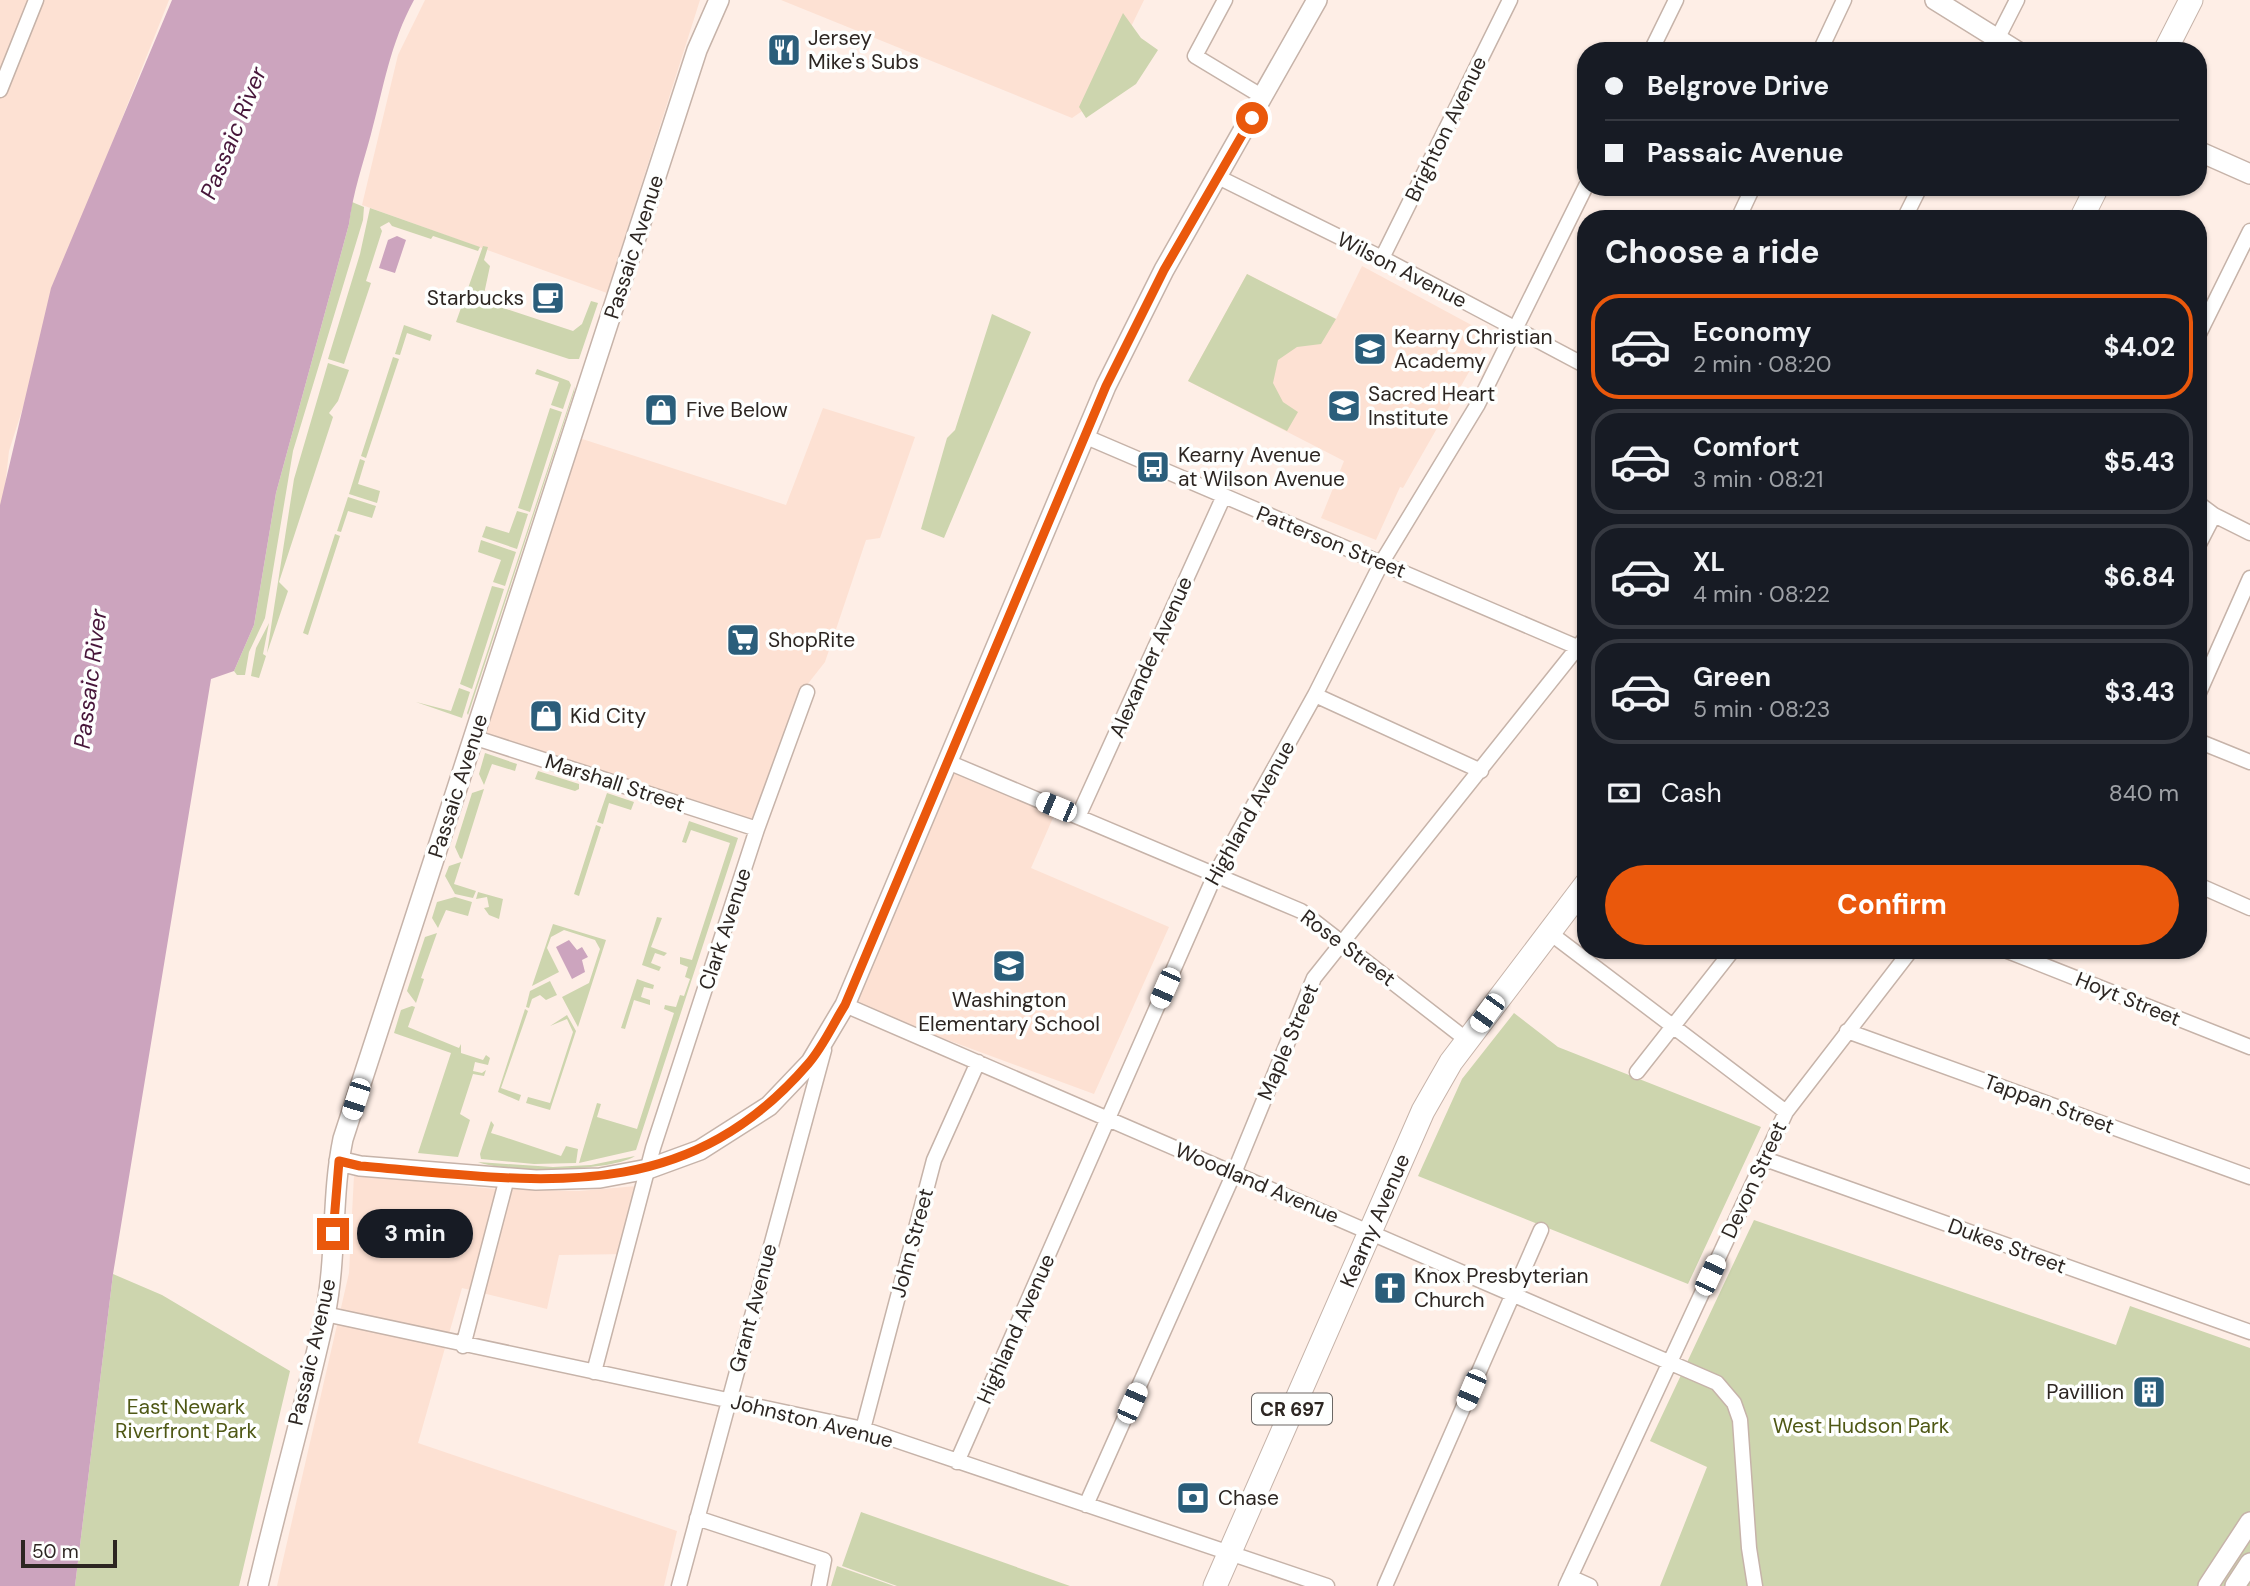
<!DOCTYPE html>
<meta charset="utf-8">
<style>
body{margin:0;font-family:"DM Sans",sans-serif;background:#20242c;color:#f1f3f6;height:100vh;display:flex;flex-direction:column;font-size:26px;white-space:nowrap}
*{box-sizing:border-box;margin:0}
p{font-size:23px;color:#9ea1a6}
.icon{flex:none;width:38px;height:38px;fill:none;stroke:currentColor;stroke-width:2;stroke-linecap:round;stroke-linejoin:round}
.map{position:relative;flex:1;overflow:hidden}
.side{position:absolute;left:1577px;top:210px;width:630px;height:749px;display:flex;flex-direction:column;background:#171b24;border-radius:28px;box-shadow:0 2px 5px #0004}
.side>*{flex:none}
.hud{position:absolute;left:1577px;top:42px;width:630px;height:154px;border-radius:28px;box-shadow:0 2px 5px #0004;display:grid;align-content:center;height:154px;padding:0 28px;background:#171b24}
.scale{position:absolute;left:21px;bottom:18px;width:96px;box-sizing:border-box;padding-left:7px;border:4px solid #2d2622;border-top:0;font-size:19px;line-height:24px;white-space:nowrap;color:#2d2622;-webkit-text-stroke:5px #fefffe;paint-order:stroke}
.end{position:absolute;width:32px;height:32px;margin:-16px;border:9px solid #ea580c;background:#fff;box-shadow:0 0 0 4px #fff}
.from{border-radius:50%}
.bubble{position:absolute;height:49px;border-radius:24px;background:#171b24;box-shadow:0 2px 5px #0004;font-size:23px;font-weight:700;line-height:49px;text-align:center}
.car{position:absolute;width:21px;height:42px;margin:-21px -10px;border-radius:9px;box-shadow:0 0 5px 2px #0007;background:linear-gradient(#fff 24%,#345 0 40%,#fff 0 76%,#345 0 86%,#fff 0)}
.hud b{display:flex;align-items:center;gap:24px;height:66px;font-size:26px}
.hud b+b{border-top:2px solid #363941}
.hud i{width:18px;height:18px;background:#f1f3f6}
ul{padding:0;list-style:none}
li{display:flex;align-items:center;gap:21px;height:105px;margin:0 14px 10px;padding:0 14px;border:4px solid #363941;border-radius:28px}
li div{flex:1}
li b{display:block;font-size:26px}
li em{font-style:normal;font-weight:700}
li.on{border-color:#ea580c}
li>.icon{width:63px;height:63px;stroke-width:1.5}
h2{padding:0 28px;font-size:32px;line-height:84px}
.pay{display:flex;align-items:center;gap:18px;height:77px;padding:0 28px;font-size:26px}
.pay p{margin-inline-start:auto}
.action{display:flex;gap:14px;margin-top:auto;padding:14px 28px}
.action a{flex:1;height:80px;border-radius:42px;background:#ea580c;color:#fff;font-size:28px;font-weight:700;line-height:80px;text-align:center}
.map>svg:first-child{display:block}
.built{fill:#fde1d3}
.green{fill:#cdd5ae}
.water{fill:#cca4be}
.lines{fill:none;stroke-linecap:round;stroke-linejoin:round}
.street-casing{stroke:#c6b3a9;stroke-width:17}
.secondary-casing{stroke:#c6b3a9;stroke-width:22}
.primary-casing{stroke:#c6b3a9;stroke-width:25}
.street{stroke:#fff;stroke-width:14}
.secondary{stroke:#fff;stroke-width:19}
.primary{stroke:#fff;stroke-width:23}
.route{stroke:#ea580c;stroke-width:9}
.labels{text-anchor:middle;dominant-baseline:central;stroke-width:7;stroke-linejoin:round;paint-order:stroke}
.shield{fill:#fefffe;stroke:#6c6764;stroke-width:2}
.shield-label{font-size:19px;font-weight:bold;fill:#2d2622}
.poi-label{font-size:21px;fill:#2d2622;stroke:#fefffe;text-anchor:start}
.street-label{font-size:21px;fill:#2d2622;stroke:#fefffe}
.park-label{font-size:21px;fill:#4f5815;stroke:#fefffe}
.water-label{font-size:23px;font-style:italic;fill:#47163a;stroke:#fefffe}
</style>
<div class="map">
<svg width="2250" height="1586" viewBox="0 0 2250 1586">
<rect width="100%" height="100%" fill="#feeee6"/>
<path class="built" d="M 0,0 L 169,0 L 88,204 L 9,451 L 0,533 Z
M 425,0 L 700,0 L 607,293 L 362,205 L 398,55 Z
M 781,0 L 1144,0 L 1094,103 L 1072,118 Z
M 1362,266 L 1490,335 L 1403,488 L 1400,487 L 1376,540 L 1321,518 L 1344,461 L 1188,381 L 1247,274 L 1336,319 Z
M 823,408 L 915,437 L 880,538 L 866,540 L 825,662 L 803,690 L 758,833 L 474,740 L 573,436 L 786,505 Z
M 947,765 L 1056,811 L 1031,868 L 1169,927 L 1094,1094 L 850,1004 Z
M 354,1175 L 495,1189 L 579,1191 L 637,1186 L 629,1254 L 559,1255 L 547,1309 L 462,1288 L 418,1443 L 677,1531 L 664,1586 L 277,1586 L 349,1273 Z"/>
<path class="green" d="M 1123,13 L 1141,38 L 1158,50 L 1136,84 L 1086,118 L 1079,107 Z
M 352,202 L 364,207 L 363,220 L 293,451 L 265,618 L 249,652 L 245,675 L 237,675 L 234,671 L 254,625 L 276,493 L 349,224 Z
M 370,208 L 480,247 L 478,251 L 433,236 L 431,239 L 392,226 L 389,222 L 380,227 L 382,231 L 366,281 L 371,283 L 344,364 L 328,359 L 360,254 Z
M 483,246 L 488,247 L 484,260 L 490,266 L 484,294 L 497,306 L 573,331 L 582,324 L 591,301 L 598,303 L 579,359 L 569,359 L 456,322 Z
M 1247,274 L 1336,319 L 1321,344 L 1297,347 L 1278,360 L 1273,383 L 1283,402 L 1298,412 L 1287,431 L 1188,381 Z
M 992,314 L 1031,332 L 944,538 L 921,529 L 947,438 L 955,430 Z
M 404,325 L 432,335 L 430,341 L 407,333 L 400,355 L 395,354 Z
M 393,357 L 399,359 L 366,458 L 361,456 Z
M 328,363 L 349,370 L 338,401 L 329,413 L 333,417 L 279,582 L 288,591 L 267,653 L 294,479 Z
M 537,369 L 569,381 L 571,385 L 563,409 L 551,405 L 559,382 L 535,374 Z
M 575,386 L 574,392 L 468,715 L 467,713 Z
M 550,408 L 562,412 L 530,512 L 518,508 Z
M 360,459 L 365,461 L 358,484 L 380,491 L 377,503 L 349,494 Z
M 348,497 L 376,506 L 372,518 L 348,511 L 341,532 L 337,531 Z
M 517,511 L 528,514 L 517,549 L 482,537 L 486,526 L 509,533 Z
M 335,534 L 340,536 L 308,635 L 303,633 Z
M 481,540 L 516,552 L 505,586 L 493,582 L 501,560 L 478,552 Z
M 492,586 L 504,589 L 472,689 L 460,684 Z
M 269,623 L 263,654 L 266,656 L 259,678 L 251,676 L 256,648 Z
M 459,688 L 470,692 L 462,718 L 416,702 L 451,711 Z
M 485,753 L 517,764 L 515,771 L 492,764 L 484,785 L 479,774 Z
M 538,771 L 579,784 L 579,789 L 575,791 L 535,779 Z
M 484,789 L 462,859 L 460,858 L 455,847 L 472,793 Z
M 607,793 L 634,802 L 631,810 L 609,803 L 603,824 L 597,822 Z
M 689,821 L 738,838 L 636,1150 L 579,1163 L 597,1103 L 601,1104 L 597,1117 L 637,1129 L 674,1013 L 664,1009 L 665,1005 L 676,1007 L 680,995 L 684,996 L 690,979 L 685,977 L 688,967 L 680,964 L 680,957 L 692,960 L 730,843 L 691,830 L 686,843 L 682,842 Z
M 596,825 L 601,827 L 579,896 L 574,894 Z
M 461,862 L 454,884 L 476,891 L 473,898 L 455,894 L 445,876 L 449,866 Z
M 478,892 L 503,899 L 499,919 L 489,915 L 484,908 L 489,907 L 487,897 L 476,899 Z
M 455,897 L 472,902 L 468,916 L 446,910 L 438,928 L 432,918 L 437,902 Z
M 657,917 L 662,918 L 651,947 L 667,953 L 664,956 L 655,953 L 651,963 L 661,967 L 659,971 L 642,965 Z
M 553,924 L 606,940 L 578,1027 L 562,997 L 589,983 L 600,949 L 595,940 L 564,930 L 551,937 L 547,948 L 559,972 L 532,986 Z
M 437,933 L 421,978 L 424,979 L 416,1003 L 407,991 L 425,937 Z
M 637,979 L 654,985 L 653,989 L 644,987 L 641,997 L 650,1000 L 650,1005 L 634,1000 L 625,1029 L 621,1028 Z
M 550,981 L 557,995 L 546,1000 L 540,995 L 532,999 L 529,1008 L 526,1007 L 530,991 Z
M 412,1006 L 415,1007 L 408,1027 L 459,1048 L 461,1044 L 461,1053 L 483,1060 L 486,1055 L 490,1058 L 488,1065 L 475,1062 L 473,1071 L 482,1073 L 486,1070 L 484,1076 L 473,1074 L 460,1114 L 470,1120 L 458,1157 L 418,1153 L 451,1053 L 394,1033 L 401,1010 Z
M 525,1009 L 528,1011 L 501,1088 L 521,1095 L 519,1101 L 498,1092 Z
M 1514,1013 L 1558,1047 L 1761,1127 L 1688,1284 L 1418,1176 L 1462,1079 Z
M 567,1015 L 576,1031 L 550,1110 L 526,1103 L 528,1097 L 550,1103 L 573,1032 L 567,1019 L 550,1026 Z
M 491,1121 L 494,1125 L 491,1133 L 501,1136 L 561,1156 L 566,1146 L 578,1149 L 576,1163 L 534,1164 L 481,1159 L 480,1154 Z
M 635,1156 C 611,1172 506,1173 478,1162 L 553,1167 L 591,1165 Z
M 1754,1220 L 2116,1345 L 2130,1306 L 2250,1348 L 2250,1586 L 1660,1586 L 1707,1467 L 1650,1441 Z
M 113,1274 L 162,1295 L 290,1371 L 239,1586 L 75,1586 Z
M 861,1512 L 1070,1586 L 897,1586 L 842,1566 Z
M 837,1566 L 894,1586 L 831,1586 Z"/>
<path class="water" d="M 172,0 L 414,0 C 390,44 384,86 371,134 C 363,164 353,192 349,224 L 276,493 L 254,625 L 234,671 L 211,679 L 113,1274 L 75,1586 L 0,1586 L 0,505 L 51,288 Z
M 397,236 L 406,240 L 395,273 L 379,268 L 388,240 Z
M 569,940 L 577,950 L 582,947 L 588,957 L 582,960 L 585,972 L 572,979 L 556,947 Z"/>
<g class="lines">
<defs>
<path id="street" d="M 1225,0 L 1195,56 L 1263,97
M 1651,51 L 1676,0
M 1820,51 L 1844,0
M 1991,51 L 2017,0
M 0,90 L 36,0
M 1218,177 L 1382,258 L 1586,366
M 1738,219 L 1753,187
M 1904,219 L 1920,187
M 1382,258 L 1510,0
M 2198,336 L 2250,231
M 1084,436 L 1577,647
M 2198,503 L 2214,515 L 2250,533
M 2198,546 L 2214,515
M 1315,695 L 1481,771
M 2198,695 L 2250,578
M 473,737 L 757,829
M 2198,741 L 2250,762
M 948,762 L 1301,911 L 1467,1040
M 1078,817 L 1223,498
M 2198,885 L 2250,908
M 1550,933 L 1786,1112
M 2005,950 L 2250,1047
M 845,1005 L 1717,1383 L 1734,1403 L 1740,1420 L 1749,1548 L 1755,1586
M 1847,1031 L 2250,1177
M 1637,1072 L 1733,950
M 1765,1159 L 2250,1332
M 325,1314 L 863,1429 L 1327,1586
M 463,1346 L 507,1178
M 594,1372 L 653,1148 L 757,829 L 807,692
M 863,1429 L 934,1160 L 978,1062
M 957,1462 L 1215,875 L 1315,695 L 1382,562 L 1478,404 L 1586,186
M 1086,1505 L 1234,1173 L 1314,978 L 1586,637
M 697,1518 L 824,1560 L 819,1586
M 1570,1577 L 1590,1586
M 679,1586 L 824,1050
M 1385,1586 L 1541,1230
M 1566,1586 L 1786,1112 L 1911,950"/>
<path id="secondary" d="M 1935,0 L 2017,51
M 2198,151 L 2250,174
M 339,1161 L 360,1166 L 536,1180 L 600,1178 L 648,1169 L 700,1150 L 769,1106 L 811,1062 L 845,1005 L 1106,386 L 1164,270 L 1317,0
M 258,1586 C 279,1496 305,1406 325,1315 C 337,1257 331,1197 343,1139 L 697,50 L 719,0
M 2208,1586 L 2250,1522
M 2235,1586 L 2250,1563"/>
<g id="primary">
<path d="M 2165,51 L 2191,0"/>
<path d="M 2081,219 L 2097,187"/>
<path id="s1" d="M 1215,1586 L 1423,1111 L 1451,1062 L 1586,884"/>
</g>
</defs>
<use href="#street" class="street-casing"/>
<use href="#secondary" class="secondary-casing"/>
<use href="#primary" class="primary-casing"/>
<use href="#street" class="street"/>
<use href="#secondary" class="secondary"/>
<use href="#primary" class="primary"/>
</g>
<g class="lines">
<path class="route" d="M 333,1234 L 339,1161 L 360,1166 C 533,1180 681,1211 808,1064 C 823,1047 833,1024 845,1005 L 1106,386 L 1164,270 L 1252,118"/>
</g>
<defs>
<symbol id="restaurant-square" viewBox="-11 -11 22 22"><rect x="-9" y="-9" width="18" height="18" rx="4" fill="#2b5e7b" stroke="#fefffe"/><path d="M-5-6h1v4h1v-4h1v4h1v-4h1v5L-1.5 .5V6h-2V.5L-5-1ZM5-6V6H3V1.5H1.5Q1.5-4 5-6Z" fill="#fff"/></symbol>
<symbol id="cafe-square" viewBox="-11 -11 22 22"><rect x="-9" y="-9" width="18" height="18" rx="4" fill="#2b5e7b" stroke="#fefffe"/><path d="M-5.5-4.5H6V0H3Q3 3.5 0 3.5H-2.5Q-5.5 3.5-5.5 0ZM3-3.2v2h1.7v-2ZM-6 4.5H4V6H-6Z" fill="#fff"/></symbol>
<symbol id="school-square" viewBox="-11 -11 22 22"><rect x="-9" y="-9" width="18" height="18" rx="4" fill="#2b5e7b" stroke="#fefffe"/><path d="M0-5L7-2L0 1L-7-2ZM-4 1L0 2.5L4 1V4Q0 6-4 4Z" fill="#fff"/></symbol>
<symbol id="shop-square" viewBox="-11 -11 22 22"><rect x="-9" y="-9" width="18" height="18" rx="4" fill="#2b5e7b" stroke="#fefffe"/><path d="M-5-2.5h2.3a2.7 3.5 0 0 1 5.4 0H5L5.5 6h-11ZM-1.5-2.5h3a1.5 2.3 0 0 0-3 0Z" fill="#fff"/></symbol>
<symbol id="bus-square" viewBox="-11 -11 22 22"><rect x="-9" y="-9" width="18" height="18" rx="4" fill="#2b5e7b" stroke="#fefffe"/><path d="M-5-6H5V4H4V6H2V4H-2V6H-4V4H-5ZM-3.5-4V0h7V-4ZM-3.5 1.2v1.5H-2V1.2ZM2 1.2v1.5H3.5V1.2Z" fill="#fff"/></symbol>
<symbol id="supermarket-square" viewBox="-11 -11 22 22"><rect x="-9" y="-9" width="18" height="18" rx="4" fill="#2b5e7b" stroke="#fefffe"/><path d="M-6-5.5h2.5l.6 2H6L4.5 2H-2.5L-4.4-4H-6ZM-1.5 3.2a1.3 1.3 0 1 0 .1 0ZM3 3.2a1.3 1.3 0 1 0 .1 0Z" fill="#fff"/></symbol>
<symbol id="church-square" viewBox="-11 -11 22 22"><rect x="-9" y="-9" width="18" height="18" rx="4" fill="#2b5e7b" stroke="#fefffe"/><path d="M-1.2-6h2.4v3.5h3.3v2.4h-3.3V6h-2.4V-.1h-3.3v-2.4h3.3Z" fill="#fff"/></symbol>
<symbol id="building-square" viewBox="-11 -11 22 22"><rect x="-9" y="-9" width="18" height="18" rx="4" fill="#2b5e7b" stroke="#fefffe"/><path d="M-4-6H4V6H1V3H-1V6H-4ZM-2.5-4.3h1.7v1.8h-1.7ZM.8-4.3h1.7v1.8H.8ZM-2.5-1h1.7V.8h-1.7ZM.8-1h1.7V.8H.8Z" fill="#fff"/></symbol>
<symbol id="bank-square" viewBox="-11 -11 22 22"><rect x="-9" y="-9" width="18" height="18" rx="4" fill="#2b5e7b" stroke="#fefffe"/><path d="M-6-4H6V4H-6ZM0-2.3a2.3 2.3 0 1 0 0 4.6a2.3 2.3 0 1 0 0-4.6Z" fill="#fff"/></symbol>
</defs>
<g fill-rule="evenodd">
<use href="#restaurant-square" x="765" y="31" width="38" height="38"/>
<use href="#cafe-square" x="529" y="279" width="38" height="38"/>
<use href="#school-square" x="1351" y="330" width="38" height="38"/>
<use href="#school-square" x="1325" y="387" width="38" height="38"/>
<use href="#shop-square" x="642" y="391" width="38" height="38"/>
<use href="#bus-square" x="1134" y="448" width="38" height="38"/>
<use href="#supermarket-square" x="724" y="621" width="38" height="38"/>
<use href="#shop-square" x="527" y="697" width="38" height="38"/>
<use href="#school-square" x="990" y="947" width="38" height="38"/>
<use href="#church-square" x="1371" y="1269" width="38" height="38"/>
<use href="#building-square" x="2130" y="1373" width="38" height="38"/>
<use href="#bank-square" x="1174" y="1479" width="38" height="38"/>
</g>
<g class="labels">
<rect class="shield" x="1252" y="1393.5" width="80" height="31" rx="5"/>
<g class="shield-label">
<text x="1292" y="1409">CR 697</text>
</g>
<g class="poi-label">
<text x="808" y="38">Jersey<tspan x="808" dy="24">Mike's Subs</tspan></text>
<text x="524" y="298" text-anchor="end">Starbucks</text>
<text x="1394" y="337">Kearny Christian<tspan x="1394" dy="24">Academy</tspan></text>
<text x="1368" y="394">Sacred Heart<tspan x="1368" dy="24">Institute</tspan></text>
<text x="686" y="410">Five Below</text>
<text x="1178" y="455">Kearny Avenue<tspan x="1178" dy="24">at Wilson Avenue</tspan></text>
<text x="768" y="640">ShopRite</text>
<text x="570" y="716">Kid City</text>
<text x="1009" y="1000" text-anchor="middle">Washington<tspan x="1009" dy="24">Elementary School</tspan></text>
<text x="1414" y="1276">Knox Presbyterian<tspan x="1414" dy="24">Church</tspan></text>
<text x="2124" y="1392" text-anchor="end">Pavillion</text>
<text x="1218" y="1498">Chase</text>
</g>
<g class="street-label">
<text transform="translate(1446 129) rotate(-64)">Brighton Avenue</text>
<text transform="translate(634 247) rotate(-72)">Passaic Avenue</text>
<text transform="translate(1402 270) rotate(27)">Wilson Avenue</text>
<text transform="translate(1331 542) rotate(22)">Patterson Street</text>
<text transform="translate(1151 657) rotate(-66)">Alexander Avenue</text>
<text transform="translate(615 783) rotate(18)">Marshall Street</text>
<text transform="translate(458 786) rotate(-72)">Passaic Avenue</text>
<text transform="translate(1250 813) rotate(-61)">Highland Avenue</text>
<text transform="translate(725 929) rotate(-72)">Clark Avenue</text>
<text transform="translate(1348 948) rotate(37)">Rose Street</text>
<text transform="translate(2128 999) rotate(22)">Hoyt Street</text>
<text transform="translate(1288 1042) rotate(-67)">Maple Street</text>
<text transform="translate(2049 1104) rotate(20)">Tappan Street</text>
<text transform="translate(1754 1180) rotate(-65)">Devon Street</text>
<text transform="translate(1257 1183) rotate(23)">Woodland Avenue</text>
<text stroke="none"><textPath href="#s1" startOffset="399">Kearny Avenue</textPath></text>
<text transform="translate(912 1243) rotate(-75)">John Street</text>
<text transform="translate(2007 1246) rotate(20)">Dukes Street</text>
<text transform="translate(753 1308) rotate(-75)">Grant Avenue</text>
<text transform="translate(1016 1329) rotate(-66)">Highland Avenue</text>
<text transform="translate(312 1352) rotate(-77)">Passaic Avenue</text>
<text transform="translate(812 1421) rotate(14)">Johnston Avenue</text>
</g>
<g class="park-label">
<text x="186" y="1407">East Newark<tspan x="186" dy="24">Riverfront Park</tspan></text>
<text x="1861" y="1426">West Hudson Park</text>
</g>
<g class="water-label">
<text transform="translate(233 133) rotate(-68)">Passaic River</text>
<text transform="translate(90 679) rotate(-83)">Passaic River</text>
</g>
</g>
</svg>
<div class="scale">50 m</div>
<i class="end from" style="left:1252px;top:118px"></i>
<i class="end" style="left:333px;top:1234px"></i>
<div class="bubble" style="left:357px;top:1209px;width:116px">3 min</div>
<i class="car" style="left:1056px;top:807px;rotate:293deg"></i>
<i class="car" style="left:1165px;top:988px;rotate:204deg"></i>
<i class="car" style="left:1487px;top:1013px;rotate:216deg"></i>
<i class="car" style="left:356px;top:1099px;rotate:198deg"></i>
<i class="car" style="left:1710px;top:1275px;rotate:25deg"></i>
<i class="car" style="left:1471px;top:1390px;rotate:203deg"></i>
<i class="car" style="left:1132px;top:1403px;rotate:24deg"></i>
<div class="hud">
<b><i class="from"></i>Belgrove Drive</b>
<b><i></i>Passaic Avenue</b>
</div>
<section class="side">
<h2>Choose a ride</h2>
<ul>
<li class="on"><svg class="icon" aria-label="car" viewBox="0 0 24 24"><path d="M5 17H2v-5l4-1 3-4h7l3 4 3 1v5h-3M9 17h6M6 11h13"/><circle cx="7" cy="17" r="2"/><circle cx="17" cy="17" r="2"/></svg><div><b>Economy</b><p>2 min · 08:20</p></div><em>$4.02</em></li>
<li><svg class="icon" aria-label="car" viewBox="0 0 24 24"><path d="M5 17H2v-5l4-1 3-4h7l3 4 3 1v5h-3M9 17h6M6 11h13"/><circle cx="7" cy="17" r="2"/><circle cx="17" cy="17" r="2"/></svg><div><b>Comfort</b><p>3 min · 08:21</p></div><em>$5.43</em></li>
<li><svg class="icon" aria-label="car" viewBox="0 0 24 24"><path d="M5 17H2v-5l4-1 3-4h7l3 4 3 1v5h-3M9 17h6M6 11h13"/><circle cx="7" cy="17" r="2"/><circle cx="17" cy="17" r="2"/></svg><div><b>XL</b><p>4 min · 08:22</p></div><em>$6.84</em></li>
<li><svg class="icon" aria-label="car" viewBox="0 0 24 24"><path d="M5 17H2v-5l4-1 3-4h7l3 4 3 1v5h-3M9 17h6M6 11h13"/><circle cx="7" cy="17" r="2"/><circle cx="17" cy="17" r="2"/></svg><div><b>Green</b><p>5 min · 08:23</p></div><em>$3.43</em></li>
</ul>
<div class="pay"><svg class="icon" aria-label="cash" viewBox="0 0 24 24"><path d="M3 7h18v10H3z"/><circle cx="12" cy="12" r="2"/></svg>Cash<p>840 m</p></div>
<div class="action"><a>Confirm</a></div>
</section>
</div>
